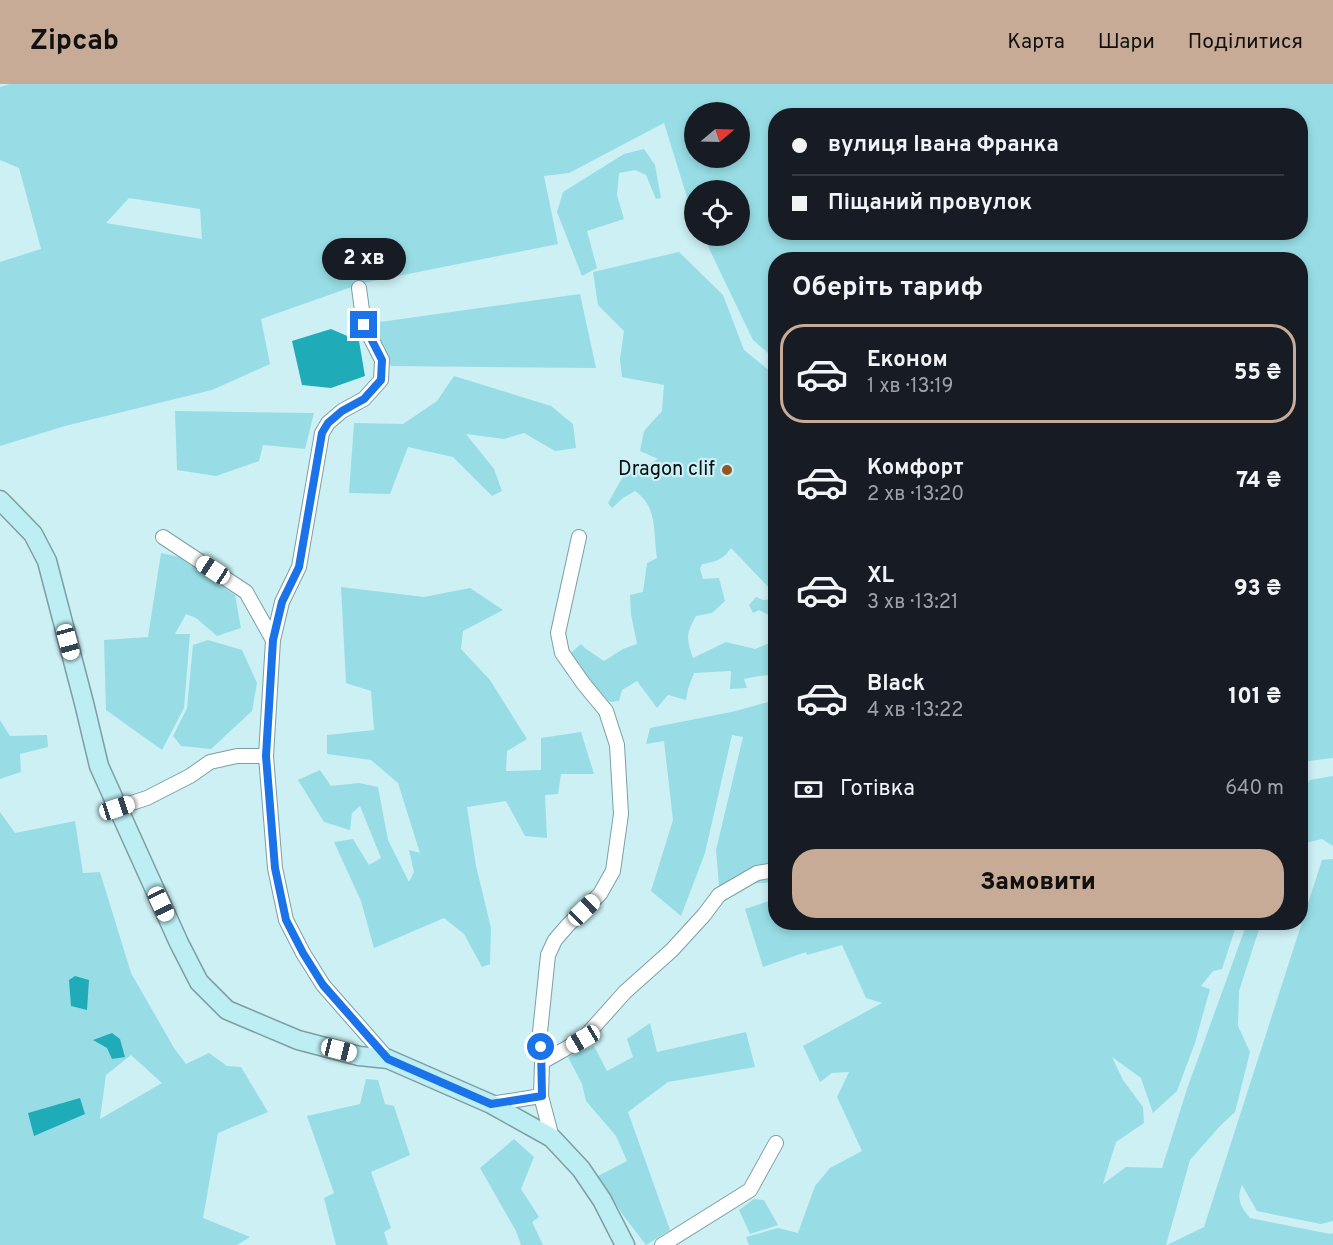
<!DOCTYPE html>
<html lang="uk">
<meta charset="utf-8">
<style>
body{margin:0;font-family:Overpass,sans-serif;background:#20242c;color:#f1f3f6;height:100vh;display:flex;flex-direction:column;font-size:22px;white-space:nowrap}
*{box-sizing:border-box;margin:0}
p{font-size:20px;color:#9ea1a6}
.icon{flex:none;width:33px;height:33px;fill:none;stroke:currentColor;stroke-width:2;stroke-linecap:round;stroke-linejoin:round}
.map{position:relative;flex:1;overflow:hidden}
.drawer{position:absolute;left:768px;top:168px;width:540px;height:678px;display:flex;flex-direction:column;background:#171b24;border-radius:24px;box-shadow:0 3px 9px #0003}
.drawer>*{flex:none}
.top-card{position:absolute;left:768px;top:24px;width:540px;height:132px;border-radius:24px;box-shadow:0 3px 9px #0003;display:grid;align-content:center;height:132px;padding:0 24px;background:#171b24}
.needle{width:39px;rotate:71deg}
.buttons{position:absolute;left:684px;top:18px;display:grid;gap:12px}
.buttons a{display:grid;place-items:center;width:66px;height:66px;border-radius:50%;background:#171b24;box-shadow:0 3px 9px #0003;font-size:30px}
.end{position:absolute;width:27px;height:27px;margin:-14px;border:8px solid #1a73e8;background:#fff;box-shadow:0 0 0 3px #fff}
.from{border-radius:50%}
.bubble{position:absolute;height:42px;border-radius:21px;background:#171b24;box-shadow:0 3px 9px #0003;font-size:20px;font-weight:800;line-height:42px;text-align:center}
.car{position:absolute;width:18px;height:36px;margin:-18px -9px;border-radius:8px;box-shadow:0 0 4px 2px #0007;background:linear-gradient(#fff 24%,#345 0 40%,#fff 0 76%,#345 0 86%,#fff 0)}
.top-card b{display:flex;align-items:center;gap:21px;height:57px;font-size:22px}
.top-card b+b{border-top:2px solid #363941}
.top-card i{width:15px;height:15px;background:#f1f3f6}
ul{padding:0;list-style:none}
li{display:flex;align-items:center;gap:18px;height:99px;margin:0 12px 9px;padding:0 12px;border:3px solid transparent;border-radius:24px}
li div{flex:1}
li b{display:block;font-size:22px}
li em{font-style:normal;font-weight:800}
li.on{border-color:#c8ab96}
li>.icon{width:54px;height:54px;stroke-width:1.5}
h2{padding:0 24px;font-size:27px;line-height:72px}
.pay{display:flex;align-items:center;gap:15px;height:66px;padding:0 24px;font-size:22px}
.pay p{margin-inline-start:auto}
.cta{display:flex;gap:12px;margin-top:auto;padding:12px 24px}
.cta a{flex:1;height:69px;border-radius:24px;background:#c8ab96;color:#111;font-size:24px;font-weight:800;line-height:69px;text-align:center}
header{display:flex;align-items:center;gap:36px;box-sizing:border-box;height:84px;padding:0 30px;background:#c8ab96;color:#111}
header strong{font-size:28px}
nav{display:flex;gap:33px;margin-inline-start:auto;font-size:21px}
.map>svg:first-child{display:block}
.green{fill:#98dde5;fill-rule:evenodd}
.water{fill:#1facb8}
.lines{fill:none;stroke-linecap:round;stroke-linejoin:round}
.street-casing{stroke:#7d9fa3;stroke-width:16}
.secondary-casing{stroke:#7d9fa3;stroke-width:21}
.street{stroke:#fff;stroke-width:14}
.secondary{stroke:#bceef3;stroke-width:18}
.route{stroke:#1a73e8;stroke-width:8}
.poi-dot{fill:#955421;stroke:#ccf0f4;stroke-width:2}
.labels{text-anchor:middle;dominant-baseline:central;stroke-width:4.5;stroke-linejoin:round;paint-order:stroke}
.poi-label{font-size:20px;fill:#040f11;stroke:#ccf0f4;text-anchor:end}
</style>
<header>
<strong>Zipcab</strong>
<nav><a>Карта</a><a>Шари</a><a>Поділитися</a></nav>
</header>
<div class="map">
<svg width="1333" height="1161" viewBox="0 0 1333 1161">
<rect width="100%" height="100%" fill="#ccf0f4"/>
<path class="green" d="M 10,0 L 1333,0 L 1333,674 L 1309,677 L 1301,676 L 1300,176 L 776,176 L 775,275 L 753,256 L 703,152 L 740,152 L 740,106 L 694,106 L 694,134 L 691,126 L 664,39 L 569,89 L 544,92 L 558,160 L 363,199 L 261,235 L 270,280 L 212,306 L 65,342 L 0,362 L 0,178 L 41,165 L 19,84 L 0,76 L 0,3 ZM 694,28 L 740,28 L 740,74 L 694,74 ZM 776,32 L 1300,32 L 1300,148 L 776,148 ZM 129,114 L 200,125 L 202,155 L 106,139 Z
M 644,65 L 655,81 L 661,114 L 656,115 L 646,91 L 635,86 L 619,89 L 617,111 L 624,135 L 587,147 L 597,184 L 582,192 L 557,128 L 563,108 L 624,70 Z
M 679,168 L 723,211 L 744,266 L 776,292 L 775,527 L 771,532 L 759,526 L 753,529 L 749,521 L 756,513 L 763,516 L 772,515 L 774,509 L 731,464 C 723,476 715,478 702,480 L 700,485 L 703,495 L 719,494 L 725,517 L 712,529 L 696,532 C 686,550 686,554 693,574 L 726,558 L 755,565 L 772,558 L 775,558 L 775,591 L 760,592 L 744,595 L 747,604 L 730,605 L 731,587 L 694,589 L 688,605 L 686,616 L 668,611 L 657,624 L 637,597 L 622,606 L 619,617 L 610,618 L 596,606 L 571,569 L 581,560 L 586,565 L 604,577 L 623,565 L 637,560 L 631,530 L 630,511 L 643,508 L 647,479 L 657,474 C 653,448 658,423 635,407 L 623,414 L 612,424 L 608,419 L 625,389 L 642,384 L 658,375 L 640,367 L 644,347 L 662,327 L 664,301 L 622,293 L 620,275 L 624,247 L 598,221 L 593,188 Z
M 580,210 L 596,284 L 391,282 L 375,250 L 373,239 Z
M 454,292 L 551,322 L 573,340 L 576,364 L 555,367 L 524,349 L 504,355 L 466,350 L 494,385 L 502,407 L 492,412 L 453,373 L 408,363 L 390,410 L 349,409 L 354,339 L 403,340 L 437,317 Z
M 175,327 L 314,329 L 305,365 L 263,361 L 259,377 L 216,392 L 177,386 Z
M 161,469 L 179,473 L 235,511 L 241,544 L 217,552 L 196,534 L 186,530 L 175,550 L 190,550 L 184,624 L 162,666 L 106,626 L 104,556 L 148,553 Z
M 341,503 L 424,513 L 470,504 L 503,526 L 463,547 L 461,565 L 490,596 L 527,655 L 507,667 L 506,687 L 541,686 L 541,654 L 581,648 L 594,690 L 561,690 L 558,710 L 545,711 L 547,754 L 525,752 L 506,717 L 467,723 L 476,782 L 491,844 L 490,880 L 482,883 L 464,850 L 444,834 L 374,864 L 361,817 L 334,758 L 353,755 L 369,781 L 381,774 L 360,722 L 352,729 L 350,746 L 324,738 L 298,696 L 320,686 L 331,702 L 359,699 L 378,703 L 388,756 L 409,798 L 414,788 L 409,766 L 420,769 L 398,699 L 371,676 L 327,670 L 327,651 L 374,646 L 371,607 L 346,599 Z
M 208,556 L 242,566 L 257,599 L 252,627 L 211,665 L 181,662 L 173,652 L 187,624 L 193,561 Z
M 775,616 L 775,798 L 719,802 L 716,766 L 743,653 L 732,651 L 705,769 L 681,832 L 651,807 L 673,736 L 664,657 L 646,660 L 650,644 L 736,627 Z
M 0,636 L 10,652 L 47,651 L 48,663 L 20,670 L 21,688 L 0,695 Z
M 1333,692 L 1333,762 L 1322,755 L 1301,760 L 1301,706 L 1310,696 Z
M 0,728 L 15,749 L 75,737 L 83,789 L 100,788 L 131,889 L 174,964 L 186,980 L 209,969 L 227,982 L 241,983 L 268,1028 L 218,1049 L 203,1134 L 250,1153 L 237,1161 L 0,1161 ZM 131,971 L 162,999 L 100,1035 L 106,991 Z
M 1333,775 L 1333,1137 L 1321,1140 L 1257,1127 L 1242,1101 C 1236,1116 1241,1123 1250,1134 L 1330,1150 L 1333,1149 L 1333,1161 L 1167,1161 L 1204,1143 L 1322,776 Z
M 775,815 L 776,838 L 1237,839 L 1222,885 L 1213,887 L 1201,902 L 1210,905 L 1195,959 L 1177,1007 L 1153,1029 L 1141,994 L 1112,973 L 1123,996 L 1143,1023 L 1144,1039 L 1116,1058 L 1103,1100 L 1126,1083 L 1162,1084 L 1187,1005 L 1247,839 L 1261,839 L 1239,907 L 1238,942 L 1250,968 L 1235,1028 L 1220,1042 L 1190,1076 L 1166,1161 L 749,1161 L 746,1153 L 778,1144 L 798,1149 L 815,1102 L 830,1084 L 862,1067 L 837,1013 L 849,988 L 832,989 L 820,998 L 803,962 L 882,919 L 866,914 L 842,861 L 807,871 L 806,868 L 763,883 L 745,825 Z
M 650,939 L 657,968 L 746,948 L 755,983 L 668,998 L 628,1028 L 670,1146 L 646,1161 L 623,1131 L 598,1092 L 627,1077 L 616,1052 L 586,1017 L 582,1000 L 568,973 L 594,962 L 607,987 L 633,973 L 627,955 Z
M 366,995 L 378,996 L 385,1020 L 394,1022 L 410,1071 L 371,1088 L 391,1144 L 384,1148 L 388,1161 L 336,1161 L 324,1114 L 334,1109 L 307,1032 L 360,1020 Z
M 514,1055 L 534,1073 L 521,1105 L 539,1133 L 532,1138 L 543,1161 L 521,1161 L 516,1147 L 480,1084 Z
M 754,1115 L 764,1116 L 778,1141 L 750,1150 L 739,1126 Z"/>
<path class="water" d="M 331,245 L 359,257 L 365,292 L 331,304 L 302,301 L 292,257 Z
M 75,892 L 89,896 L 87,926 L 71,922 L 69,896 Z
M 112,949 L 120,955 L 125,973 L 112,975 L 107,964 L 93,956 Z
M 80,1014 L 85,1030 L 34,1052 L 28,1029 Z"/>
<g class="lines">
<defs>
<path id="street" d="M 359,204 L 364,241 L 382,276 L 381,296 L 364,315 L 342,327 L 328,339 L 322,349 L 299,483 L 282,518 L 273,556 L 266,672 L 275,784 L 286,836 L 303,869 L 323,901 L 388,975
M 163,453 L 246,508 L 273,556
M 116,724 L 147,714 L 190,692 L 210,678 L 237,672 L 266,672
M 542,978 L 583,955 L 625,908 L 672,866 L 704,831 L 719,811 L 757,789 L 776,786
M 491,1020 L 541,1012
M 552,1054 L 541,1012 L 542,978 L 540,948 L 548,871 L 555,856 L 568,841 L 600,810 L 613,787 L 621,730 L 617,661 L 606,627 L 583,599 L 562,569 L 558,549 L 579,453
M 662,1161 L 750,1106 L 776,1059"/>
<path id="secondary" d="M 0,416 L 33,450 L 47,477 L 84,619 L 99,682 L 179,859 L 199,898 L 227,926 L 298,956 L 359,972 L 388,975 L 491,1020 L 552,1054 L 581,1085 L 602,1116 L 625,1161"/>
</defs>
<use href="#street" class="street-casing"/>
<use href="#secondary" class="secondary-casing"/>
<use href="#street" class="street"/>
<use href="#secondary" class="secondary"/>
</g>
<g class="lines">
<path class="route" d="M 364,241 L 382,276 L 381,296 L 364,315 L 342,327 L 328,339 L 322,349 L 299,483 L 282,518 L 273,556 L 266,672 L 275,784 L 286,836 L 303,869 L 323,901 L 388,975 L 491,1020 L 542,1012 L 541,963"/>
</g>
<circle class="poi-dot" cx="727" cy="386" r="6"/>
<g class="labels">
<g class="poi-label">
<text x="715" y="386">Dragon clif</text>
</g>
</g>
</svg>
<div class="buttons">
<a><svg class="needle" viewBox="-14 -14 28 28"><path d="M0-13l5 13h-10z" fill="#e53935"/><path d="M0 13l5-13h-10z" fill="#9ea1a6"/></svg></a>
<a><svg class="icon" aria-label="locate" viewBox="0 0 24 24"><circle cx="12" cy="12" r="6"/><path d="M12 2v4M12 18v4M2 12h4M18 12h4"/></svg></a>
</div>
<i class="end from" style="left:541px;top:963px"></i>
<i class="end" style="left:364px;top:241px"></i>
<div class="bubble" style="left:322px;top:154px;width:84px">2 хв</div>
<i class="car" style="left:213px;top:486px;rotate:303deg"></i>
<i class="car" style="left:68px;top:558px;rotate:165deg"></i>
<i class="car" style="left:117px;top:724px;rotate:72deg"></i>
<i class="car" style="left:161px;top:820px;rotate:155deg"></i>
<i class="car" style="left:584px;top:826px;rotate:46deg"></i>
<i class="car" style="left:583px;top:955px;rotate:240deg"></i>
<i class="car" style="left:339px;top:966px;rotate:104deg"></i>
<div class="top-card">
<b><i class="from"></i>вулиця Івана Франка</b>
<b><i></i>Піщаний провулок</b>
</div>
<section class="drawer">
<h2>Оберіть тариф</h2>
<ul>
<li class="on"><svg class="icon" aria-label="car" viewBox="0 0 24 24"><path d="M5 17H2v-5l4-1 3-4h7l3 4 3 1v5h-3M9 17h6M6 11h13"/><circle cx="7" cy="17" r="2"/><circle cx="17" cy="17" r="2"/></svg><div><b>Економ</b><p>1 хв · 13:19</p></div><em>55 ₴</em></li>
<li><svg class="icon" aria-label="car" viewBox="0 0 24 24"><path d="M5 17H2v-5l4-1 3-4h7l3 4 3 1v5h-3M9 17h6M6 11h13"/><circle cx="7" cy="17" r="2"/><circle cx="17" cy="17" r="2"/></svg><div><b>Комфорт</b><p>2 хв · 13:20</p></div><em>74 ₴</em></li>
<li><svg class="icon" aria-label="car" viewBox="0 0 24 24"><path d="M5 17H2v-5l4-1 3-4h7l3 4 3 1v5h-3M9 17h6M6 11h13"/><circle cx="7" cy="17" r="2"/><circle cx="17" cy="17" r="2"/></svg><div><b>XL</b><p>3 хв · 13:21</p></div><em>93 ₴</em></li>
<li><svg class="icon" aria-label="car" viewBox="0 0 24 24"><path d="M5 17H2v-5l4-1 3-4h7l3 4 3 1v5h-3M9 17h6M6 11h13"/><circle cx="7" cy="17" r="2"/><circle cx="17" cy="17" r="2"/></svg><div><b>Black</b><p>4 хв · 13:22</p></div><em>101 ₴</em></li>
</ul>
<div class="pay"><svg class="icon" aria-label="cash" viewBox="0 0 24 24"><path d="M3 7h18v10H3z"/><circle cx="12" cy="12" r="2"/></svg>Готівка<p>640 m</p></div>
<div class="cta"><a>Замовити</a></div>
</section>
</div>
